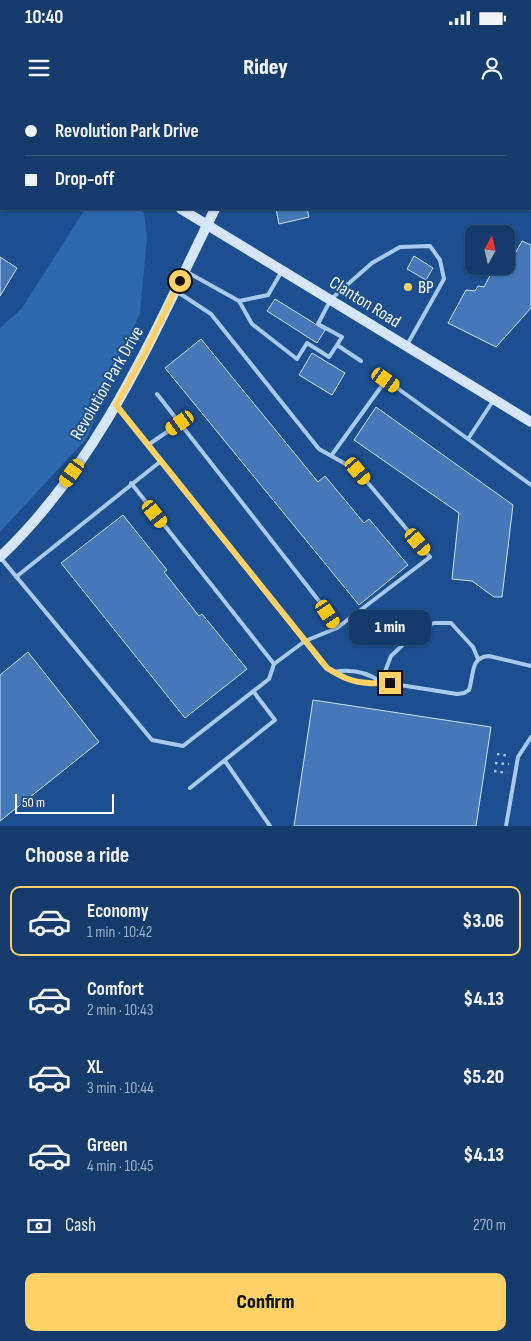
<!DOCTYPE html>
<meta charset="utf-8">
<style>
body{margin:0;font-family:"Sofia Sans Condensed",sans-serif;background:#1d4271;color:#f1f3f6;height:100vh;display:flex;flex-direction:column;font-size:19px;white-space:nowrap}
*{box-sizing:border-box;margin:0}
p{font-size:16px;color:#9dadc1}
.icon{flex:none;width:28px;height:28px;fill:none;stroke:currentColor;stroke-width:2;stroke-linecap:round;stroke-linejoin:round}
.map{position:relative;height:726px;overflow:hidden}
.panel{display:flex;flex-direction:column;background:#143b6b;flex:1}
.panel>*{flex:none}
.hud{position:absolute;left:0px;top:0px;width:531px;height:110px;box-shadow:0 1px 4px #0004,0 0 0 1px #33557e;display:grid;align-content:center;height:110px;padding:0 25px;background:#143b6b}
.needle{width:32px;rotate:8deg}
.buttons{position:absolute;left:465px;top:125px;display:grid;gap:10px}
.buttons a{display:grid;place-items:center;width:50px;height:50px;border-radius:10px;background:#143b6b;box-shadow:0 1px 4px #0004,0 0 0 1px #33557e;font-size:25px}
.scale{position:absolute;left:15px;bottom:12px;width:99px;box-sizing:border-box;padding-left:5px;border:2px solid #fff;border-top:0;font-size:14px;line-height:18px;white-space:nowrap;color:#fff;-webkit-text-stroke:4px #1b4f8f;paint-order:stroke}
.end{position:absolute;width:22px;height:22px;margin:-11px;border:6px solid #ffd166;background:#111;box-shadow:0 0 0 2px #111}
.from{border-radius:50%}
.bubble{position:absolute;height:35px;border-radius:10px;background:#143b6b;box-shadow:0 1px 4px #0004,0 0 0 1px #33557e;font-size:16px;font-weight:800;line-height:35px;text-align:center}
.car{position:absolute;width:15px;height:30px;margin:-15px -8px;border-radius:6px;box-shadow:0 0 4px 1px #0007;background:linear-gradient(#f5c518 24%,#345 0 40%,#f5c518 0 76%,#345 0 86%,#f5c518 0)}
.hud b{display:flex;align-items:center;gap:18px;height:48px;font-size:19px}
.hud b+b{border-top:1px solid #33557e}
.hud i{width:12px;height:12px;background:#f1f3f6}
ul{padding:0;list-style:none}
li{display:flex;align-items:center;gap:15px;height:70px;margin:0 10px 8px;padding:0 15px;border:2px solid transparent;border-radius:10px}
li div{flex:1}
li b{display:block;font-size:19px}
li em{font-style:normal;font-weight:800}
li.active{border-color:#ffd166}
li>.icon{width:45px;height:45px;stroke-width:1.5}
h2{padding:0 25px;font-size:22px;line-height:60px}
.pay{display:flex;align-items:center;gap:12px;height:55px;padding:0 25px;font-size:19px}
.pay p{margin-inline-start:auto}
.button{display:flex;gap:10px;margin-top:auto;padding:10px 25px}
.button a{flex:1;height:58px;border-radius:10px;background:#ffd166;color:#111;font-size:20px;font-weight:800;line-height:58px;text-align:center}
.status{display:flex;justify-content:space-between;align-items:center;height:35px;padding:0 25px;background:#143b6b;direction:ltr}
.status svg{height:14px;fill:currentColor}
header{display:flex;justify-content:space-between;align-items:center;height:65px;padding:0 25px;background:#143b6b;font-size:22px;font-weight:800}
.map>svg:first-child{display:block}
.green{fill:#2e69ad}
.building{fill:#4478b7;stroke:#cfe3fa}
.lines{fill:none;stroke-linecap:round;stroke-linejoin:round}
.path{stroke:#a9c9ee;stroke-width:2.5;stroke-dasharray:2.5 4;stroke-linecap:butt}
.lane{stroke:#a9c9ee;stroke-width:4}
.street{stroke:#a9c9ee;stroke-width:5}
.secondary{stroke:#d6e6fa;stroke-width:10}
.route{stroke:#ffd166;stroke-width:6}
.poi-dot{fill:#ffd166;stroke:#1b4f8f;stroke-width:2}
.labels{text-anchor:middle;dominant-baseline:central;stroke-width:4;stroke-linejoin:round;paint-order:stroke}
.poi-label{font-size:18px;fill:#fff;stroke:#1b4f8f;text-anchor:start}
.street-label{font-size:18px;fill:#fff;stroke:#1b4f8f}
</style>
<div class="status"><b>10:40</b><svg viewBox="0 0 49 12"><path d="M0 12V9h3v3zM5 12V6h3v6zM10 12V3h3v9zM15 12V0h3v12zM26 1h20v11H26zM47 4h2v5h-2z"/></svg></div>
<header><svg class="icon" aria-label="menu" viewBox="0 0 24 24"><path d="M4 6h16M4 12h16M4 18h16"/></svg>Ridey<svg class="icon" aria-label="person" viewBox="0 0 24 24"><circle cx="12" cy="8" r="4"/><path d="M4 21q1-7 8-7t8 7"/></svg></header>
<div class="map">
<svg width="531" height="726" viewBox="0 0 531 726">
<rect width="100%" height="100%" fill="#1b4f8f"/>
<path class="green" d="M 85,109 L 139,109 L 144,113 L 147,137 L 140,213 L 87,338 L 0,432 L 0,228 L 22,208 Z"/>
<path class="building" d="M 276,109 L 307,109 L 309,117 L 279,124 Z
M 522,141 L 531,145 L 531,208 L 496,247 L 448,223 L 466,190 L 475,191 L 478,186 L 484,187 L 495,166 L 506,166 L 506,159 L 510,152 L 516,152 Z
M 414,156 L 433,168 L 426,180 L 407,169 Z
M 0,157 L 17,168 L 0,196 Z
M 275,199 L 325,230 L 317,243 L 267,211 Z
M 201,239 L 318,382 L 325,376 L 364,423 L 369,419 L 408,465 L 359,505 L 165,268 Z
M 312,253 L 345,273 L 332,295 L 299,275 Z
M 376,307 L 513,405 L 502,497 L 494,497 L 472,481 L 452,479 L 459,413 L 354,340 Z
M 123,415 L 167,470 L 164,472 L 199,516 L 202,514 L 247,569 L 185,618 L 61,463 Z
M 28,552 L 99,642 L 0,721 L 0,575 Z
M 313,600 L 491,627 L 476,726 L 294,726 Z"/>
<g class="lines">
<path class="path" d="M 497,654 L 510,656
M 495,663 L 509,664
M 494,671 L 507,673"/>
<path class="lane" d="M 187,172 L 239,201 L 252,224 L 297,259 L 307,243 L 329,257 L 337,245 L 361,261
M 239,201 L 268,195 L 282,171
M 337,245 L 342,237 L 318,224 L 331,199 L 372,163 L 400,147 L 430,146 L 440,160 L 444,179 L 407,245
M 157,294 L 319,501 L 337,528
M 468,339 L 531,385
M 148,345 L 180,323
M 331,356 L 386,280 L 468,339 L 493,301
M 131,383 L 274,564
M 0,457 L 152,640 L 183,646 L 269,579 L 274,564 L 305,541 L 337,528 L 430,457 L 358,371 L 319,349 L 211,214 L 176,191
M 16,477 L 161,361
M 305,541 C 312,550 319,562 328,569 C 343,580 362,586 381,582 C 367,572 350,569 333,572
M 478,559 L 473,547 L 451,523 L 434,523 L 424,527 L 408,540 L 391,556 L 381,582 L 457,594 L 464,593 L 469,590 C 474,575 470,557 489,556 L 531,566
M 225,661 L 270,726
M 190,688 L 275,620 L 253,591
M 506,726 L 518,657 L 531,637"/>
<path class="street" d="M 337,0 L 337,1
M 116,305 L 305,541"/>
<path class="secondary" d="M 11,0 L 13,1
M 486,1 L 491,0
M 181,109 L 531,322
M 0,457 C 102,360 154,232 215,109"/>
</g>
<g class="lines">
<path class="route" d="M 180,181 L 143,257 L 116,305 L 327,568 C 342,577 351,582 369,583 C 376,584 382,582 390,583"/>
</g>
<circle class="poi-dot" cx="408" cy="187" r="5"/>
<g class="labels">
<g class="poi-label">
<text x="418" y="187">BP</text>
</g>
<g class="street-label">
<text transform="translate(365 202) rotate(32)">Clanton Road</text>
<text transform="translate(107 283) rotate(-60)">Revolution Park Drive</text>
</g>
</g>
</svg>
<div class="buttons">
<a><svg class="needle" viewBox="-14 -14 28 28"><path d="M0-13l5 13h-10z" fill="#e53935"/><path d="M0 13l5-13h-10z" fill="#9dadc1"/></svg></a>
</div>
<div class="scale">50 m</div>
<i class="end from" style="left:180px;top:181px"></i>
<i class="end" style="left:390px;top:583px"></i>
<div class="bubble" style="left:349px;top:510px;width:82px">1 min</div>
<i class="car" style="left:386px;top:280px;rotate:125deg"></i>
<i class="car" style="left:180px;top:323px;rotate:235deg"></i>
<i class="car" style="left:358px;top:371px;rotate:140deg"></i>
<i class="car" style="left:72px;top:373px;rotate:216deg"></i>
<i class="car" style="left:155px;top:414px;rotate:142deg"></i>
<i class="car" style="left:418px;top:442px;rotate:140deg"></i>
<i class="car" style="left:328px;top:514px;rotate:146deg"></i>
<div class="hud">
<b><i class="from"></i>Revolution Park Drive</b>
<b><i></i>Drop-off</b>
</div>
</div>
<section class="panel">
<h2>Choose a ride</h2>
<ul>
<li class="active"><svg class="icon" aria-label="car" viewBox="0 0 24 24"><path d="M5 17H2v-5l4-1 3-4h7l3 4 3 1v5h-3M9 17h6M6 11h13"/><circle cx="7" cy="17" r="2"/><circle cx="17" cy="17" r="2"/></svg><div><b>Economy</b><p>1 min · 10:42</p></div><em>$3.06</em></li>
<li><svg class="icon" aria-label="car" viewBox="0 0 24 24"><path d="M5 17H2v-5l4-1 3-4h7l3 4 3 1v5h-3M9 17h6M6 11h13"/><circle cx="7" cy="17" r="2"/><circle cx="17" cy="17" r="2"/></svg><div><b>Comfort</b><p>2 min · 10:43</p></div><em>$4.13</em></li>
<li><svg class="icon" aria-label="car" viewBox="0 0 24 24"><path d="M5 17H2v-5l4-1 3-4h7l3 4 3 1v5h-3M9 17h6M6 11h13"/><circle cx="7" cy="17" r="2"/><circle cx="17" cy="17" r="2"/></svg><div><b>XL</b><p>3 min · 10:44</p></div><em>$5.20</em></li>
<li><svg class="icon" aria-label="car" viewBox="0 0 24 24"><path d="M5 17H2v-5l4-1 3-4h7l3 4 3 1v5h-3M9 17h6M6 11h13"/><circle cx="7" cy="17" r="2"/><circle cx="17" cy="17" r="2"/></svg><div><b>Green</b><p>4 min · 10:45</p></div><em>$4.13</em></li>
</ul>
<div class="pay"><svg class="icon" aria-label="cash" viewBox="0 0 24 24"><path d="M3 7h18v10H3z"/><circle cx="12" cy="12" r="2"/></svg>Cash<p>270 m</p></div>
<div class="button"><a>Confirm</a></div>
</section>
